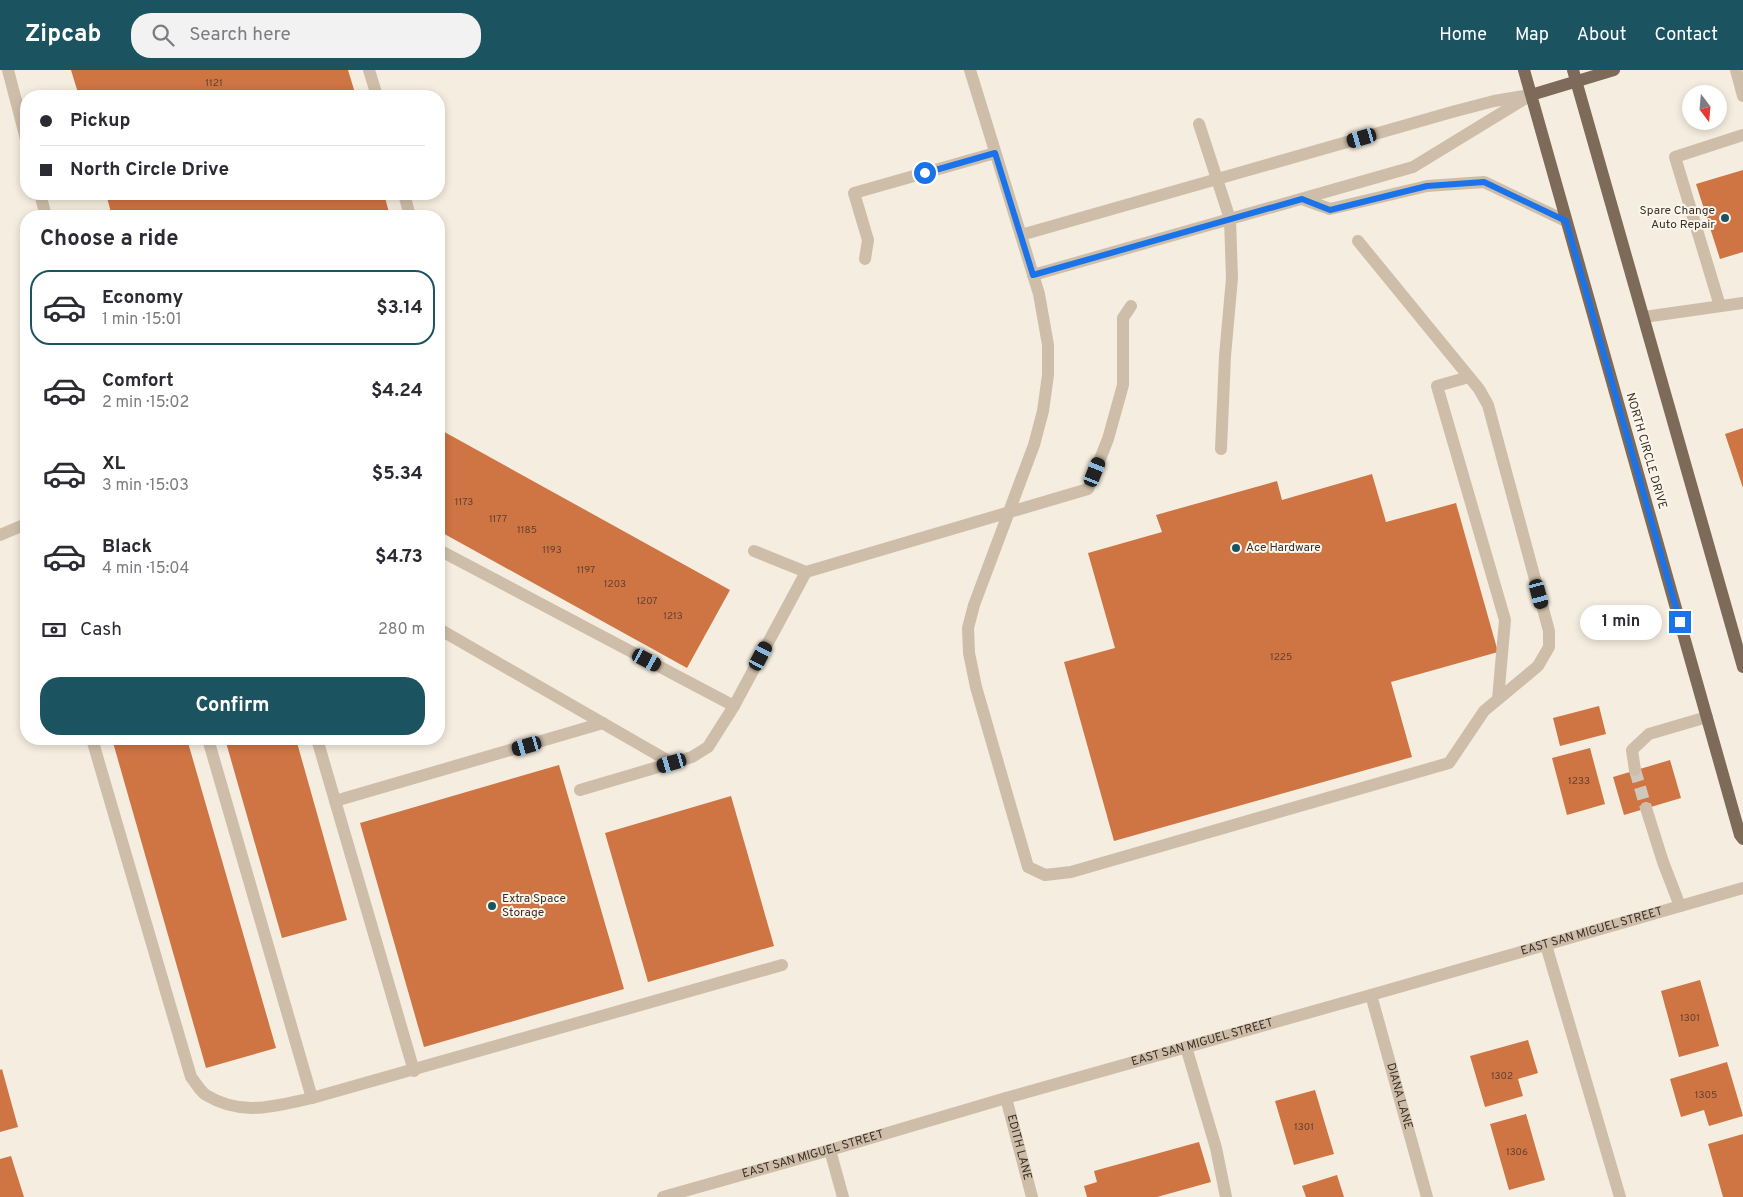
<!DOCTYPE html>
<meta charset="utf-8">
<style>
body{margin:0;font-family:Overpass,sans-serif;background:#f2f2f3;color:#2b2b33;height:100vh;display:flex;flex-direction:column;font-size:19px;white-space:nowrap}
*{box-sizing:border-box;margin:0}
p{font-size:16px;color:#7c7c81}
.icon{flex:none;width:28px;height:28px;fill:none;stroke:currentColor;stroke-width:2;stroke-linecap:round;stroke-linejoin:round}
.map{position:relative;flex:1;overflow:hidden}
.details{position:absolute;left:20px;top:140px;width:425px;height:535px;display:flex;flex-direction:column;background:#fff;border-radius:20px;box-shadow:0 2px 8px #0003}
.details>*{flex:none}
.guide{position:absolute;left:20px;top:20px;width:425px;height:110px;border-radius:20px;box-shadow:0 2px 8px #0003;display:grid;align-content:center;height:110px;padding:0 20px;background:#fff}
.needle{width:32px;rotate:164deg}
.buttons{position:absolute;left:1682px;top:15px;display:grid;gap:10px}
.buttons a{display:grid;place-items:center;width:45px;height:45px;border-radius:50%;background:#fff;box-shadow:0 2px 8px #0003;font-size:25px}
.end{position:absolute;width:22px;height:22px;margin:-11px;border:6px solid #1a73e8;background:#fff;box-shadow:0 0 0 2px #fff}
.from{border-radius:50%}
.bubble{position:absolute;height:35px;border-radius:18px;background:#fff;box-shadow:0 2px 8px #0003;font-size:16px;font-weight:700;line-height:35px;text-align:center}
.car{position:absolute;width:15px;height:30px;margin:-15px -8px;border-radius:6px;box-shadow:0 0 4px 1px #0007;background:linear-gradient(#222 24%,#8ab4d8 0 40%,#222 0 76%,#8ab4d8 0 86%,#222 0)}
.guide b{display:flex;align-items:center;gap:18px;height:48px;font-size:19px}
.guide b+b{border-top:1px solid #e1e1e2}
.guide i{width:12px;height:12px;background:#2b2b33}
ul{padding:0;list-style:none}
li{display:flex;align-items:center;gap:15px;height:75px;margin:0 10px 8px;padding:0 10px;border:2px solid transparent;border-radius:20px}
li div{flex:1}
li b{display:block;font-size:19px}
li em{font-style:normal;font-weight:700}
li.current{border-color:#1b5460}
li>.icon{width:45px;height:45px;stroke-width:1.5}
h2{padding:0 20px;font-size:22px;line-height:60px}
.pay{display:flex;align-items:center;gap:12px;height:55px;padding:0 20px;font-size:19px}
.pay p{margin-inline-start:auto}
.action{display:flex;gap:10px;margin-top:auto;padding:10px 20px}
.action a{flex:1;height:58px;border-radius:20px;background:#1b5460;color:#fff;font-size:20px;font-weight:700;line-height:58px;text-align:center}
header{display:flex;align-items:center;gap:30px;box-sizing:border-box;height:70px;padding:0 25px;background:#1b5460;color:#fff}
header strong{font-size:24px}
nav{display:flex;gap:28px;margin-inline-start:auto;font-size:18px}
.search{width:350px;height:45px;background:#f2f2f3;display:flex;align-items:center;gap:12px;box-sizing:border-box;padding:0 18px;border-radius:20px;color:#7c7c81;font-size:19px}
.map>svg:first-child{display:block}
.building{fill:#cf7443}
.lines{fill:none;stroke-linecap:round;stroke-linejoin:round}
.minor-tunnel{stroke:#d0c7bb;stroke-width:12;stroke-dasharray:12 6;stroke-linecap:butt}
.minor{stroke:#cebea9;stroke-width:12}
.major{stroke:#7e6a59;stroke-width:12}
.route{stroke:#1a73e8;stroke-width:6}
.poi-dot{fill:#1b5460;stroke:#fbf6ec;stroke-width:2}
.labels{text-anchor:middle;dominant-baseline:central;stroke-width:4;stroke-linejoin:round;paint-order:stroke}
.number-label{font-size:10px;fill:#604230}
.poi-label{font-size:12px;fill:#3b3129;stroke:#fbf6ec;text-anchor:start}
.street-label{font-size:12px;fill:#3b3129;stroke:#fbf6ec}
</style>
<header>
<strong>Zipcab</strong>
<div class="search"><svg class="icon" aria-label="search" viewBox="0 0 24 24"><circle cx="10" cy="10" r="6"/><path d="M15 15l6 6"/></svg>Search here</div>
<nav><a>Home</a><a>Map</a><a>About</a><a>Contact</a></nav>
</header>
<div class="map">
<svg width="1743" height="1127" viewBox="0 0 1743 1127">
<rect width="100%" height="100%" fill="#f5eddf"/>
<path class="building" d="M 71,0 L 348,0 L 356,26 L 79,26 Z
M 1743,100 L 1743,182 L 1720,189 L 1696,114 Z
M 106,124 L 384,124 L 390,146 L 112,146 Z
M 1743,358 L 1743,418 L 1725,364 Z
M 439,359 L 730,520 L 687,598 L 439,461 Z
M 1372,404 L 1386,452 L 1456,433 L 1498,582 L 1391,612 L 1412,687 L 1114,771 L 1064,592 L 1115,578 L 1088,483 L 1162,462 L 1156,445 L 1277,411 L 1282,430 Z
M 1599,636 L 1606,664 L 1560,676 L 1553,648 Z
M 112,669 L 187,669 L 276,978 L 206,998 Z
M 225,669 L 296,669 L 347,850 L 282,868 Z
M 1590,678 L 1605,734 L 1567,745 L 1552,688 Z
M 1670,690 L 1681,728 L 1624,745 L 1613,707 Z
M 559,695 L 624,919 L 424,977 L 360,753 Z
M 731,726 L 774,876 L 648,912 L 605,763 Z
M 1700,910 L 1719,976 L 1679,987 L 1661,921 Z
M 1528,970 L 1538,1003 L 1518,1009 L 1523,1026 L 1485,1037 L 1470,986 Z
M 1727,992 L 1743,1046 L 1709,1056 L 1704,1040 L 1681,1047 L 1670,1009 Z
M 2,999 L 18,1057 L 0,1062 L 0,1000 Z
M 1315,1020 L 1334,1084 L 1294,1095 L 1275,1031 Z
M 1526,1044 L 1545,1110 L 1509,1120 L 1490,1054 Z
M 1743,1064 L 1743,1127 L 1723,1127 L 1708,1074 Z
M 1199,1072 L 1211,1112 L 1157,1127 L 1087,1127 L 1084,1116 L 1097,1112 L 1094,1101 Z
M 11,1086 L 24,1127 L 0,1127 L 0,1089 Z
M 1337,1105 L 1344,1127 L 1306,1127 L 1302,1116 Z"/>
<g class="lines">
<path class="minor-tunnel" d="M 1635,700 L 1646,738"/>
<g class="minor">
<path d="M 8,0 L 26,69"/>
<path d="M 369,0 L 377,26"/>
<path d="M 970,0 L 1039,224 L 1048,275 L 1048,305 L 1043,341 L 1034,375 L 974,535 L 968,558 L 969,583 L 976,617 L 1028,797 L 1045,805 L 1071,802 L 1449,693 L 1484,641 L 1538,596 L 1549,577 L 1549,561 L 1488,335 L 1479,319 L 1358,171"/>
<path d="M 1736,0 L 1743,26"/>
<path d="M 1199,54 L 1230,149 L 1232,208 L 1225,286 L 1221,379"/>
<path d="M 40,124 L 46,146"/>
<path d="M 404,124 L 410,146"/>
<path d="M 1302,129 L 1330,139 L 1427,116 L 1484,112 L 1566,151"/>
<path d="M 1021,165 L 1452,42 L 1494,31 L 1524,26"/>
<path d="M 865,189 L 868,170 L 854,123 L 995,83"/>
<path d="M 1033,205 L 1413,97 L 1531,25"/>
<path d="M 1720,236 L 1675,87 L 1743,65"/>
<path d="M 1644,247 L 1743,233"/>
<path d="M 1469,307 L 1437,316 L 1505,550 L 1498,629"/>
<path d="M 0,465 L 26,454"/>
<path d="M 439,480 L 734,636 L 806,502"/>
<path d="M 754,481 L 806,502 L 1088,419 L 1108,369 L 1123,315 L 1123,248 L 1131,236"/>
<path d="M 439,559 L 672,693"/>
<path d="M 92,669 L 191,1007 C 196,1013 200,1021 206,1025 C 242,1047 274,1036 312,1028 L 782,895"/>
<path d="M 208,669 L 312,1028"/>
<path d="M 317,669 L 414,1001"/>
<path d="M 1635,700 L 1632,680 L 1649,664 L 1707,647"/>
<path d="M 580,720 L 692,687 L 708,677 L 734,636"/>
<path d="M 335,731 L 603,653"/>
<path d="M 1646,738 L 1663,792 L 1680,836"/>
<path d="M 1546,875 L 1620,1127"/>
<path id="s1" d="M 1371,925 L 1427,1127"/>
<path d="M 1186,977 L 1216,1078 L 1226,1127"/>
<path id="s2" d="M 1006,1028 L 1032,1127"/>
<path d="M 830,1080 L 843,1127"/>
<path id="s3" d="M 663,1127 L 830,1080 L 1006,1028 L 1371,925 L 1743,818"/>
</g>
<path class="major" d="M 1524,0 L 1740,765 L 1743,769
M 1573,0 L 1743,597
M 1531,25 L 1614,0"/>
</g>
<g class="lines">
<path class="route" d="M 925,103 L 995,83 L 1033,205 L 1302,129 L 1330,140 L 1427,116 L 1484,112 L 1566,151 L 1680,552"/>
</g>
<g class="poi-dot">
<circle cx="1725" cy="148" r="5"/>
<circle cx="1236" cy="478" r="5"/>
<circle cx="492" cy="836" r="5"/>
</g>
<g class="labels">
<g class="number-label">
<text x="214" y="13">1121</text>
<text x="464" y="432">1173</text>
<text x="498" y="449">1177</text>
<text x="527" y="460">1185</text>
<text x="552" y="480">1193</text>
<text x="586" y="500">1197</text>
<text x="615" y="514">1203</text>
<text x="647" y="531">1207</text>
<text x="673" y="546">1213</text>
<text x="1281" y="587">1225</text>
<text x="1579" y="711">1233</text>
<text x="1690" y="948">1301</text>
<text x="1502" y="1006">1302</text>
<text x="1706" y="1025">1305</text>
<text x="1304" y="1057">1301</text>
<text x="1517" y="1082">1306</text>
</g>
<g class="poi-label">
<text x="1715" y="141" text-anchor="end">Spare Change<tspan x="1715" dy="14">Auto Repair</tspan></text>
<text x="1246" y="478">Ace Hardware</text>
<text x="502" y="829">Extra Space<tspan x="502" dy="14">Storage</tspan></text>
</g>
<g class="street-label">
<text transform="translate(1646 381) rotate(74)">NORTH CIRCLE DRIVE</text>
<text stroke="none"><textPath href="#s3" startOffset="966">EAST SAN MIGUEL STREET</textPath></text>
<text stroke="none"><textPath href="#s3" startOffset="561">EAST SAN MIGUEL STREET</textPath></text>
<text stroke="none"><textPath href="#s1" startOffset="105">DIANA LANE</textPath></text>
<text stroke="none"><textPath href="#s2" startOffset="51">EDITH LANE</textPath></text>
<text stroke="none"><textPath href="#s3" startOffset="156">EAST SAN MIGUEL STREET</textPath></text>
</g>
</g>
</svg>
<div class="buttons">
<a><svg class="needle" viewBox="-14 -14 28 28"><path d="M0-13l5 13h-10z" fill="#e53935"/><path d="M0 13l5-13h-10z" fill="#7c7c81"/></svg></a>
</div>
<i class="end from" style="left:925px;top:103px"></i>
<i class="end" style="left:1680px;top:552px"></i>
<div class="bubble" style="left:1580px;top:535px;width:82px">1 min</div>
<i class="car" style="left:1362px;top:68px;rotate:254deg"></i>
<i class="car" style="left:1095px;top:402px;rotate:22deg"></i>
<i class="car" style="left:1539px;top:524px;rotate:165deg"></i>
<i class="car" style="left:761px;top:586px;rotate:28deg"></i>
<i class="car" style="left:647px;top:590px;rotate:118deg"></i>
<i class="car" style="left:527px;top:676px;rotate:254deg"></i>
<i class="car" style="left:672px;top:693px;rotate:254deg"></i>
<div class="guide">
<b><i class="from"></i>Pickup</b>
<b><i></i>North Circle Drive</b>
</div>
<section class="details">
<h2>Choose a ride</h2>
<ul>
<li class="current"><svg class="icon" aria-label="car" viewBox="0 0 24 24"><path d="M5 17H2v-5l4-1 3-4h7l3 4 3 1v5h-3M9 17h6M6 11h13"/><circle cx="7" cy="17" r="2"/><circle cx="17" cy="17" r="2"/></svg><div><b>Economy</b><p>1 min · 15:01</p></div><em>$3.14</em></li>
<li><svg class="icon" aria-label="car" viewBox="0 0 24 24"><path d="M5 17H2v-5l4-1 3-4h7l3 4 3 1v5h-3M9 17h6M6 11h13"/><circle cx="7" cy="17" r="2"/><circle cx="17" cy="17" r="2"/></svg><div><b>Comfort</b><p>2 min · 15:02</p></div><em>$4.24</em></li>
<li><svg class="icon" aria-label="car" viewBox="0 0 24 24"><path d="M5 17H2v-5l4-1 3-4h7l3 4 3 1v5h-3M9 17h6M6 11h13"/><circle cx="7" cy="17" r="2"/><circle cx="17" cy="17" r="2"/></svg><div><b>XL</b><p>3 min · 15:03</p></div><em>$5.34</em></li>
<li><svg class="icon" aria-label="car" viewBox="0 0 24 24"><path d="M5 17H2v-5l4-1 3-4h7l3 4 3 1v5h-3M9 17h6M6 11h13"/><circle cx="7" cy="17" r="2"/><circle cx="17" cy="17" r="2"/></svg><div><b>Black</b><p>4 min · 15:04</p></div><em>$4.73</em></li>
</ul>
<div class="pay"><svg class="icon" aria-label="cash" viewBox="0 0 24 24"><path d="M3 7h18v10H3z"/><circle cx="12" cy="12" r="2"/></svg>Cash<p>280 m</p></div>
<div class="action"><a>Confirm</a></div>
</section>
</div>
